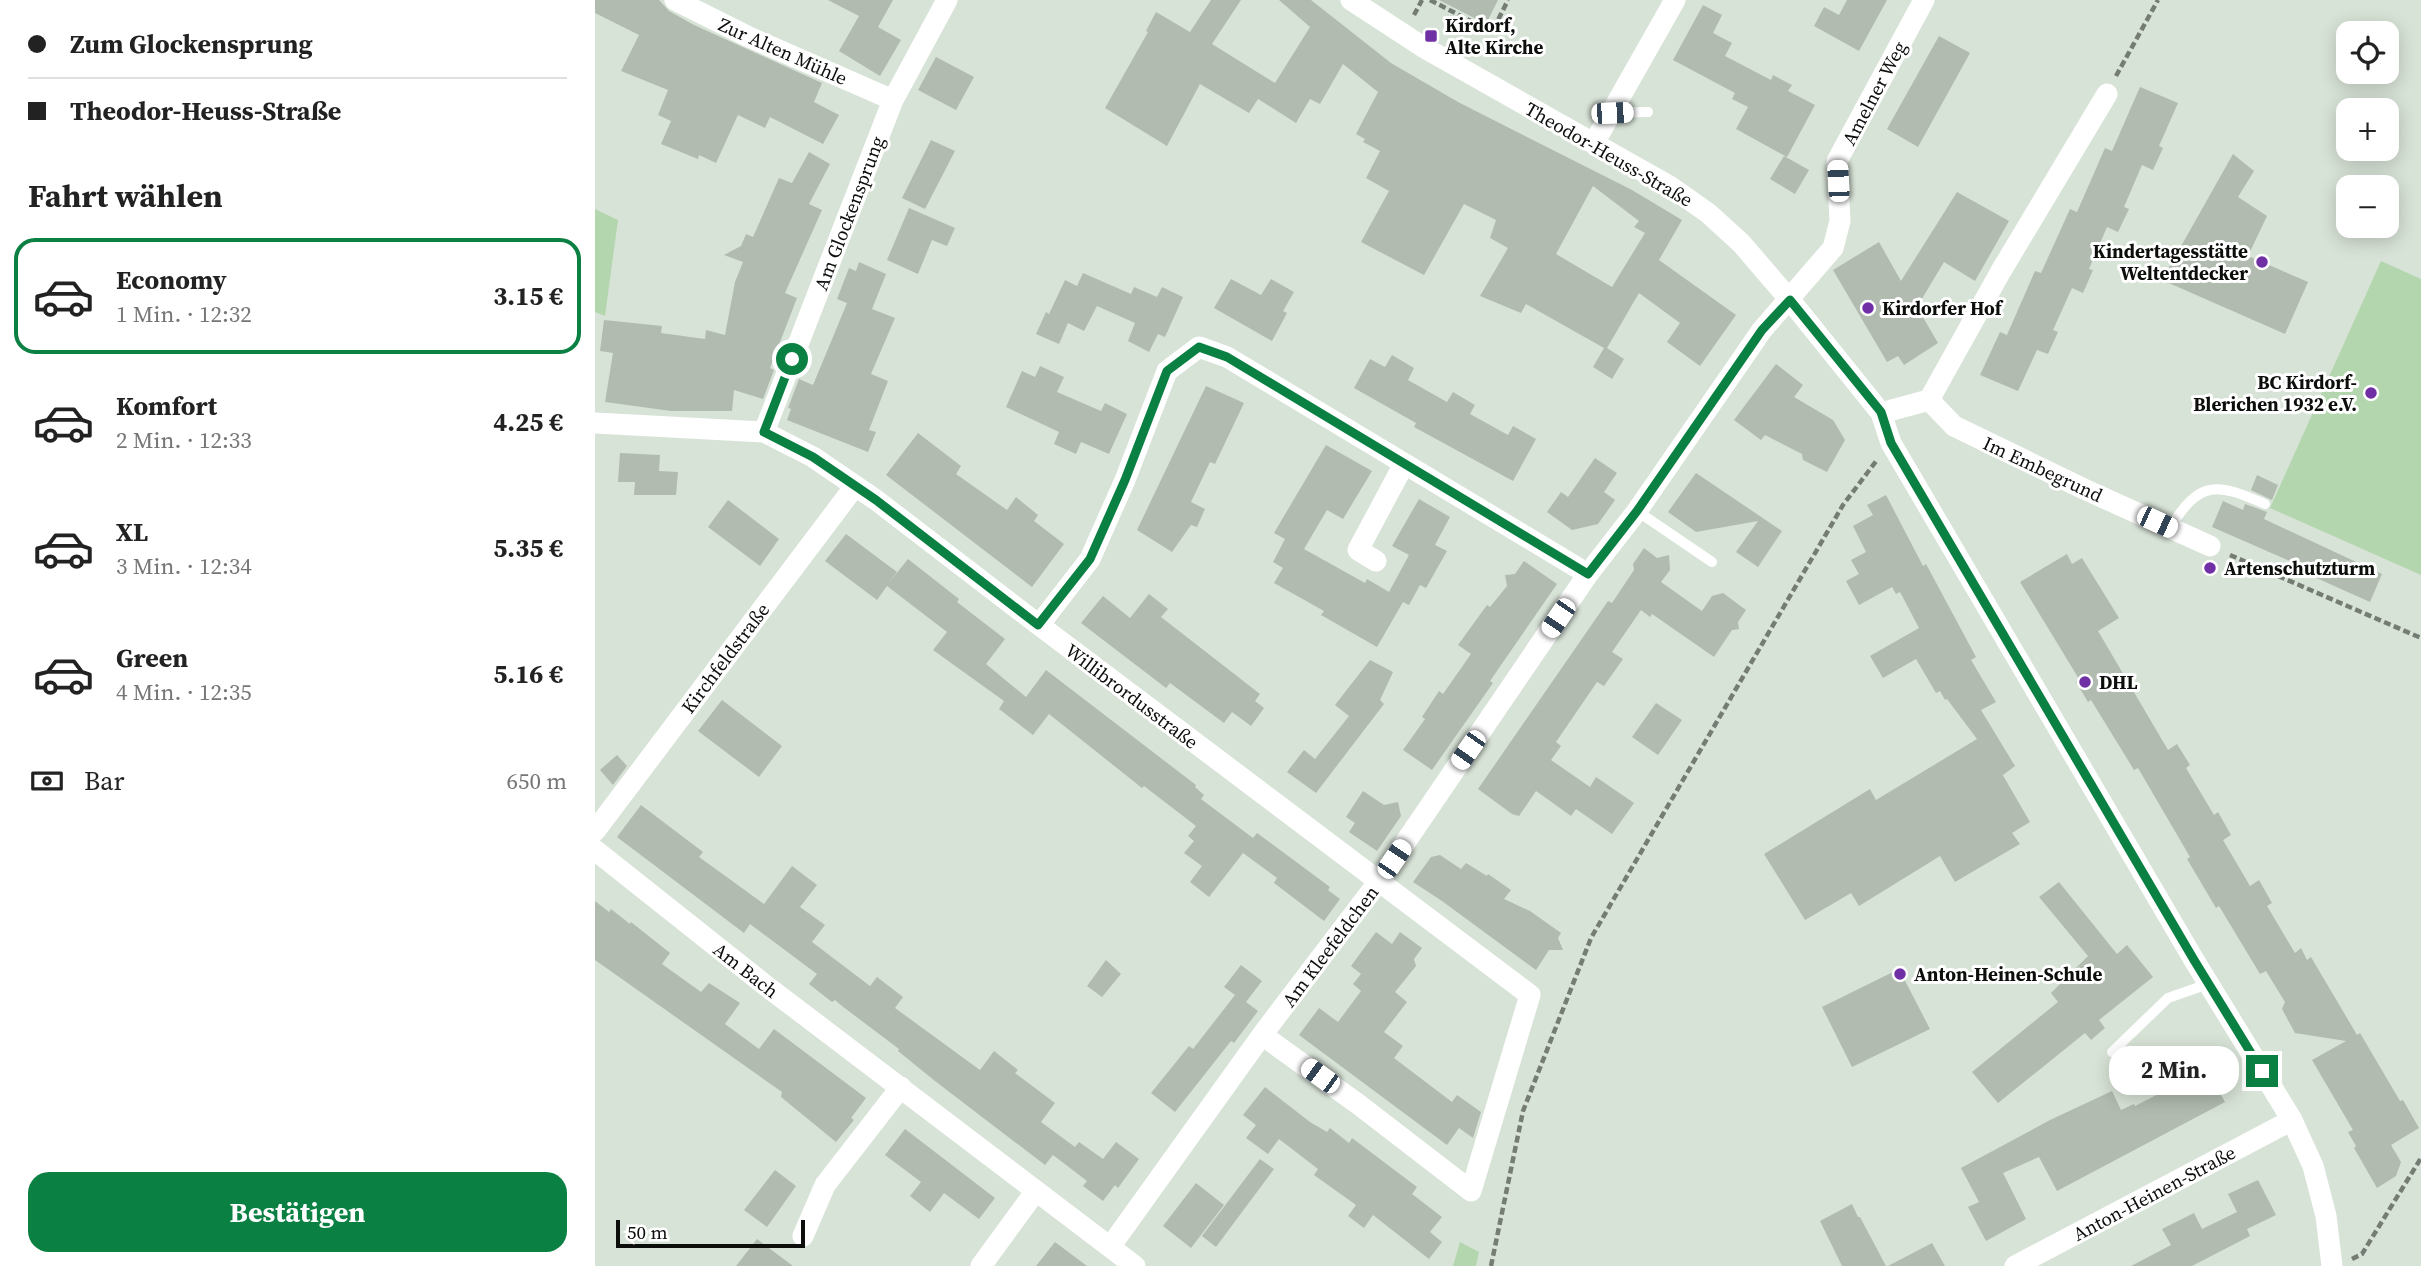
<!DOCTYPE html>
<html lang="de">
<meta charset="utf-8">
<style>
body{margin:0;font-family:"Source Serif 4",serif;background:#f6f6f6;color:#222;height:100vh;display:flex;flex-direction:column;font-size:26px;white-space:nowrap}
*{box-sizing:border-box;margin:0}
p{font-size:23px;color:#767676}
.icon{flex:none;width:38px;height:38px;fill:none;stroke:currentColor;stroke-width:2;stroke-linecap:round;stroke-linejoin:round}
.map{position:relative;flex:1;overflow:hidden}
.side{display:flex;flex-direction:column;background:#fff;width:595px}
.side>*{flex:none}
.guide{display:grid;align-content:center;height:154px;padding:0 28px;background:#fff}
.tools{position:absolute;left:1741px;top:21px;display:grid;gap:14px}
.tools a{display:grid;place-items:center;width:63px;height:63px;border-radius:14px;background:#fff;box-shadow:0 4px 18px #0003;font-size:35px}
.scale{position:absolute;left:21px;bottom:18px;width:189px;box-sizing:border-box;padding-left:7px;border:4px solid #0b0e0a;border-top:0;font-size:19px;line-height:24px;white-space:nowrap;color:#0b0e0a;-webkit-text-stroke:5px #fff;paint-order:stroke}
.end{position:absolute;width:32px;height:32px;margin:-16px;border:9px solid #0b8043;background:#fff;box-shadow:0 0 0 4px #fff}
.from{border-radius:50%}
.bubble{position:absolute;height:49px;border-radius:21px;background:#fff;box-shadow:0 4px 18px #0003;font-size:23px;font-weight:700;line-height:49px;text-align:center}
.car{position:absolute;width:21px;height:42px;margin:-21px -10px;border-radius:9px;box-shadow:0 0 5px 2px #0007;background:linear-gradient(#fff 24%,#345 0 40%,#fff 0 76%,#345 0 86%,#fff 0)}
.guide b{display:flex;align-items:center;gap:24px;height:66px;font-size:26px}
.guide b+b{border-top:2px solid #e0e0e0}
.guide i{width:18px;height:18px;background:#222}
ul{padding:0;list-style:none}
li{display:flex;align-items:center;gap:21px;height:116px;margin:0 14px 10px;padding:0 14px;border:4px solid transparent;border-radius:21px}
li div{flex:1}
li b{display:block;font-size:26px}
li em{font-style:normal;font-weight:700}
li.on{border-color:#0b8043}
li>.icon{width:63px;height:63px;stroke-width:1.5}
h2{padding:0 28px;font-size:32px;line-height:84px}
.pay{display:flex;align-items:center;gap:18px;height:77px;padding:0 28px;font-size:26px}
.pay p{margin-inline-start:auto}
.button{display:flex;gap:14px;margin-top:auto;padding:14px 28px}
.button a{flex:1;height:80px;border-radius:21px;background:#0b8043;color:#fff;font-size:28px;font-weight:700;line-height:80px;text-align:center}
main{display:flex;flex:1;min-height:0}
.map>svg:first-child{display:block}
.green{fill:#b3d6ae}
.building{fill:#b1bbaf;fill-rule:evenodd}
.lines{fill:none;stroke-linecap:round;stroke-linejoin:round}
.path{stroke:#757c74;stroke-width:4.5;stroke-dasharray:7 3.5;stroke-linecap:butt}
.service{stroke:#fff;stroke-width:10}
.minor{stroke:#fff;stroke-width:21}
.route{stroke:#0b8043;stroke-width:9}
.poi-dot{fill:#702fa4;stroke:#fff;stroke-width:2.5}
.labels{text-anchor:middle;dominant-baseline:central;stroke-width:6;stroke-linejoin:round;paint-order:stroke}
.poi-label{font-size:19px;font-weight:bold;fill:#0b0e0a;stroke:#fff;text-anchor:start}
.street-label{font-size:19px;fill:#0b0e0a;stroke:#fff}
</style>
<main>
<section class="side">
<div class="guide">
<b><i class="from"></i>Zum Glockensprung</b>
<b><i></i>Theodor-Heuss-Straße</b>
</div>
<h2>Fahrt wählen</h2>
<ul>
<li class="on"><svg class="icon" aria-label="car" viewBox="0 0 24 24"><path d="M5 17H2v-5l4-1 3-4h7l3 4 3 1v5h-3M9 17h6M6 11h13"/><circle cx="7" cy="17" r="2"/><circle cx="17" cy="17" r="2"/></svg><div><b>Economy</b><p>1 Min. · 12:32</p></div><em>3.15 €</em></li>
<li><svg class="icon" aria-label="car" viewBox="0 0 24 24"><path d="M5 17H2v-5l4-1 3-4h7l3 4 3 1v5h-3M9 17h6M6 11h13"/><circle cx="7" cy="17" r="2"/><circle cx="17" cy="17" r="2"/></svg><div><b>Komfort</b><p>2 Min. · 12:33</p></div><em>4.25 €</em></li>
<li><svg class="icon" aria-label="car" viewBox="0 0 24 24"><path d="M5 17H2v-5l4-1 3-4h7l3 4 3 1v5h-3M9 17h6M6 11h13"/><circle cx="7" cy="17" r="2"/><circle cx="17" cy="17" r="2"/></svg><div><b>XL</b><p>3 Min. · 12:34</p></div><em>5.35 €</em></li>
<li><svg class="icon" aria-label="car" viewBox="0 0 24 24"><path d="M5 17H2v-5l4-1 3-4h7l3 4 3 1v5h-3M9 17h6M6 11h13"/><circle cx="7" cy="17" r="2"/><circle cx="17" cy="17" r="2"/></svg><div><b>Green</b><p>4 Min. · 12:35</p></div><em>5.16 €</em></li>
</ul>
<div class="pay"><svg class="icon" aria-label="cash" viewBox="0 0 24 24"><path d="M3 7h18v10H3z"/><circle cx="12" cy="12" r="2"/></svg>Bar<p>650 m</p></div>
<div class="button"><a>Bestätigen</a></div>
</section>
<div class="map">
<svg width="1826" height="1266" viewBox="0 0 1826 1266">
<rect width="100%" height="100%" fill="#d8e3d7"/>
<path class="green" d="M 0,209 L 23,220 L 10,316 L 0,312 Z
M 1786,261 L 1826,279 L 1826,575 L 1675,508 Z
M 865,1242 L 884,1252 L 881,1266 L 858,1266 Z"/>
<path class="building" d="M 0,0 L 64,0 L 74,11 L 99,25 L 227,83 L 219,102 L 244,115 L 228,144 L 175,117 L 170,128 L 143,115 L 121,163 L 104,155 L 103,159 L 66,144 L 76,121 L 63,115 L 73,90 L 26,71 L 44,35 L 0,13 Z
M 233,0 L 298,0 L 283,27 L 306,40 L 285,76 L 244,51 L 264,16 Z
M 616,0 L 646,0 L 617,44 L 680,83 L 715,27 L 684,0 L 716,0 L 796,63 L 863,102 L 1037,190 L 1087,220 L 1064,260 L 1141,315 L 1105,366 L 1072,342 L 1085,323 L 1044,293 L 1012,348 L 1029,359 L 1017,379 L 998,367 L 1009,348 L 931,304 L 926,313 L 885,296 L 913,248 L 895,238 L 901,220 L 869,204 L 829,275 L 766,242 L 794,191 L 771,178 L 785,151 L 768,142 L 770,139 L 761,134 L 783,92 L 748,64 L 725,104 L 715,99 L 701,123 L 663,99 L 654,113 L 605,84 L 572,146 L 510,108 L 553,32 L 551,31 L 561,12 L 595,32 ZM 998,186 L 1044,221 L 1039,227 L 1050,233 L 1017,287 L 961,254 Z
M 844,0 L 903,0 L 891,24 Z
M 1252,0 L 1292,0 L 1264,51 L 1219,26 L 1229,7 L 1244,15 Z
M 1108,5 L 1127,15 L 1118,33 L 1137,43 L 1130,56 L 1176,80 L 1178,75 L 1197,85 L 1193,91 L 1220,105 L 1192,157 L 1141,129 L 1153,107 L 1137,99 L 1140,93 L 1078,60 Z
M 1344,36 L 1375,53 L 1323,147 L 1292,129 Z
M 341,57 L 379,77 L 361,110 L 323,90 Z
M 1545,87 L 1583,103 L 1564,146 L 1568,148 L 1558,170 L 1547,165 L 1529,207 L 1534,209 L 1523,232 L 1512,227 L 1494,269 L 1498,270 L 1488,293 L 1477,288 L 1458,330 L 1463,332 L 1453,354 L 1442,350 L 1423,391 L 1385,375 L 1405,332 L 1412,335 L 1440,271 L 1446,273 L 1475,209 L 1482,212 L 1510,148 L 1517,151 Z
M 336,140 L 360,151 L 330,209 L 307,198 Z
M 214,152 L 235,164 L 214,204 L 227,210 L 190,293 L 202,298 L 175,368 L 179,370 L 168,399 L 139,390 L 137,411 L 76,411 L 10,402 L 18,353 L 5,351 L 9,320 L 67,326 L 66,333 L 110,339 L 111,330 L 130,335 L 140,282 L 148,262 L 129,255 L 146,246 L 151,234 L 158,237 L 184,178 L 197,183 Z
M 1638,154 L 1659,171 L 1643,197 L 1672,216 L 1653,256 L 1713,282 L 1690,334 L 1567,280 Z
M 1189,156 L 1214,170 L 1200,194 L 1175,179 Z
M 1362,192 L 1414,221 L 1380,281 L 1349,262 L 1322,307 L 1343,343 L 1309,365 L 1303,356 L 1292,362 L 1238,270 L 1284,242 L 1306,281 Z
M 314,208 L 360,228 L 352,246 L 337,240 L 323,274 L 292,260 Z
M 264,262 L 291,274 L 277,309 L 300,318 L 276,374 L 293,381 L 274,430 L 281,432 L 273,452 L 192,420 L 196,409 L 193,408 L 204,379 L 218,385 L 252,303 L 242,299 L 254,268 L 261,271 Z
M 488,273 L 536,294 L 539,287 L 562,297 L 567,287 L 588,297 L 570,337 L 563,334 L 554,352 L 533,341 L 540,323 L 502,306 L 489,331 L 473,323 L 464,344 L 441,334 L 451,312 L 454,314 L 470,280 L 482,286 Z
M 636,279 L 666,295 L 676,279 L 699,292 L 688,311 L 692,313 L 677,341 L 619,308 Z
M 797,355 L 819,368 L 813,380 L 852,402 L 858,392 L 880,405 L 875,414 L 913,435 L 918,426 L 941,439 L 918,481 L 819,427 L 821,423 L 759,388 L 775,359 L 790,367 Z
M 1181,364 L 1208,385 L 1199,397 L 1238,420 L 1250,440 L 1232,472 L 1208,460 L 1207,454 L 1170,435 L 1166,440 L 1139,420 Z
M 445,366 L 469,377 L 462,392 L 506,411 L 510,403 L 532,414 L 514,454 L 486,442 L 481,454 L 459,444 L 464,432 L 411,407 L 427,371 L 440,377 Z
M 611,386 L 649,403 L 620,464 L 615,462 L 596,502 L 610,509 L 602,527 L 596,525 L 577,552 L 542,530 Z
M 323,433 L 366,466 L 361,474 L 412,510 L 421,497 L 443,515 L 439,521 L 469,544 L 437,587 L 291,475 Z
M 731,445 L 777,471 L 748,519 L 732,510 L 709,549 L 770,583 L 772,579 L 794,592 L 814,555 L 797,546 L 824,499 L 855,517 L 840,545 L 852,551 L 831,588 L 825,585 L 814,605 L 808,602 L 782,647 L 726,615 L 729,611 L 679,583 L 688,568 L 678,562 L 690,539 L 679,533 Z
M 25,453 L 65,455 L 64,471 L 83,472 L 81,495 L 39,495 L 40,482 L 23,482 Z
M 1000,458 L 1022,473 L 1009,492 L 1020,500 L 1003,524 L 977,530 L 952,512 L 966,492 L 973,497 Z
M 1101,473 L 1187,531 L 1163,567 L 1141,552 L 1163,521 L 1101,532 L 1073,512 Z
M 1662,475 L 1683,485 L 1677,500 L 1656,490 Z
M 1291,495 L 1328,566 L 1331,564 L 1381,657 L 1376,660 L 1401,702 L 1386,710 L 1420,766 L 1408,775 L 1406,772 L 1435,822 L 1417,833 L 1425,844 L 1360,882 L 1345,856 L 1264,906 L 1256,893 L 1210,920 L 1169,854 L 1275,789 L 1281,800 L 1382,739 L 1352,699 L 1350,700 L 1345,691 L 1341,693 L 1321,659 L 1288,678 L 1275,656 L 1324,628 L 1305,592 L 1301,594 L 1297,587 L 1264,605 L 1251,581 L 1264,574 L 1256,560 L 1271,552 L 1258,526 L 1278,515 L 1272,505 Z
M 133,500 L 184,539 L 165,566 L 113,527 Z
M 1628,501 L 1648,510 L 1650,504 L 1672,512 L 1669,519 L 1787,574 L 1775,602 L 1708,572 L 1711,568 L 1617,527 Z
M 251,534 L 302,572 L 293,584 L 313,559 L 364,599 L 362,602 L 410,639 L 391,664 L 431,697 L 451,670 L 601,785 L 600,787 L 609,795 L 606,799 L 658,838 L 662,833 L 735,887 L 733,890 L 745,899 L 729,921 L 679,883 L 682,878 L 648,853 L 614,897 L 595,882 L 607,866 L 589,853 L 599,841 L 593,836 L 601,826 L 549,786 L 547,788 L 454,714 L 438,735 L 404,709 L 409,701 L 338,650 L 352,632 L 292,586 L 282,600 L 230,561 Z
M 1049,548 L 1062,558 L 1074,555 L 1075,570 L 1066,582 L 1107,611 L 1117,596 L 1128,593 L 1151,610 L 1143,622 L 1144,629 L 1137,630 L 1119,657 L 1057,614 L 1055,617 L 1046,610 L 1017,652 L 1028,659 L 1009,686 L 1002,682 L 961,742 L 966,746 L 956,760 L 995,787 L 1001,777 L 1039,803 L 1017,834 L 981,809 L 976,816 L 941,791 L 924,816 L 917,814 L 883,789 L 1013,601 L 1017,603 L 1039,570 L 1038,564 Z
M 1472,554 L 1477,564 L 1487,558 L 1524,618 L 1503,631 L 1573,750 L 1582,744 L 1595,765 L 1591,768 L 1619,815 L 1623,812 L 1636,835 L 1628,840 L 1655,886 L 1664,880 L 1677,903 L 1672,906 L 1700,953 L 1706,948 L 1712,960 L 1716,957 L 1762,1035 L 1765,1033 L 1805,1101 L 1808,1100 L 1824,1128 L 1796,1145 L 1806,1162 L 1801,1176 L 1782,1188 L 1759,1148 L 1761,1146 L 1753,1132 L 1758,1130 L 1717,1060 L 1751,1041 L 1700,1033 L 1687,1009 L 1690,1002 L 1671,971 L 1665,974 L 1624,906 L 1621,908 L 1592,859 L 1595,857 L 1543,768 L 1539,770 L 1496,700 L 1493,702 L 1481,682 L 1484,679 L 1425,582 Z
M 929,561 L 962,584 L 895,681 L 898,683 L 837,770 L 808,750 L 830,719 L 827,717 L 844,691 L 848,694 L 876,654 L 863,645 L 892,605 L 895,607 L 912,586 L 910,575 L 920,574 Z
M 554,594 L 573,609 L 566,617 L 665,694 L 660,701 L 669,708 L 656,726 L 637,712 L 629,723 L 575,683 L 571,688 L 486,623 L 508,596 L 535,618 Z
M 775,660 L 798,672 L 785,700 L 789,704 L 721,793 L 692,772 L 709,750 L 720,759 L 754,716 L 740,705 Z
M 127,700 L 187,746 L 164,777 L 103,731 Z
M 1061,703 L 1087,720 L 1063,755 L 1037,737 Z
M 22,755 L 32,766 L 18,785 L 5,770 Z
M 768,791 L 789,805 L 803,802 L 806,816 L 782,851 L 754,832 L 760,823 L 751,817 Z
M 46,805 L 108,852 L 104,857 L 169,904 L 197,866 L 222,885 L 205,907 L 230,925 L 217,942 L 275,986 L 282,977 L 308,997 L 300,1008 L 385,1070 L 399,1051 L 423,1070 L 420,1073 L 460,1103 L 446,1122 L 480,1147 L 484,1142 L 508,1159 L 521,1142 L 544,1159 L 523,1188 L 520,1185 L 508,1201 L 488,1186 L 492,1181 L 458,1155 L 450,1165 L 340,1081 L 303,1051 L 304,1049 L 247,1006 L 240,1000 L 237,1002 L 214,984 L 222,974 L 155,924 L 149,933 L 22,837 Z
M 845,855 L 866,869 L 871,863 L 892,876 L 893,874 L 916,890 L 909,899 L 935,911 L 966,933 L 963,938 L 968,950 L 954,950 L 941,970 L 847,901 L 818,882 L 836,857 Z
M 1464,882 L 1522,954 L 1532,945 L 1558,977 L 1504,1020 L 1510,1028 L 1496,1040 L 1490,1033 L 1403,1103 L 1377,1072 L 1463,1002 L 1456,993 L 1493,956 L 1444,897 Z
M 0,901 L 14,912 L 16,909 L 35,924 L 36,922 L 75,953 L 67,964 L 106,992 L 114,983 L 145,1003 L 130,1024 L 164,1049 L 179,1029 L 271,1098 L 256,1118 L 259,1120 L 241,1142 L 186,1097 L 187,1092 L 0,960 Z
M 781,932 L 797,944 L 805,932 L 827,948 L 819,959 L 821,966 L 800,992 L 812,1002 L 789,1032 L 808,1046 L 799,1058 L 857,1102 L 862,1095 L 886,1112 L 878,1138 L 864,1128 L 852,1145 L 704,1035 L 724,1008 L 743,1022 L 766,991 L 758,984 L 766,974 L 756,966 Z
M 511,960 L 526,974 L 507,997 L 492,986 Z
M 646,965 L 667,981 L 651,1002 L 663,1011 L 639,1043 L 636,1041 L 580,1112 L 556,1093 L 594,1046 L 598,1049 L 640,995 L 629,987 Z
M 1304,969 L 1335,1029 L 1257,1067 L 1227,1007 Z
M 1622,1064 L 1636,1090 L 1626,1095 L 1630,1102 L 1462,1191 L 1444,1157 L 1408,1173 L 1431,1219 L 1391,1241 L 1373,1207 L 1384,1202 L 1366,1168 L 1455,1120 L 1517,1091 L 1526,1110 L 1539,1104 L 1540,1106 Z
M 670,1087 L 715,1122 L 732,1132 L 735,1128 L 754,1143 L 757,1138 L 822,1187 L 817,1194 L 847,1217 L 835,1232 L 847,1242 L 834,1259 L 778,1215 L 769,1228 L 753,1216 L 761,1205 L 719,1175 L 723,1169 L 684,1139 L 673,1154 L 651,1138 L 661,1125 L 648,1115 Z
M 310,1129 L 400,1198 L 384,1219 L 349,1193 L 335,1212 L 315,1196 L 326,1182 L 290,1155 Z
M 665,1159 L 679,1169 L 621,1247 L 607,1236 Z
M 180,1170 L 201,1186 L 172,1227 L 149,1210 Z
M 1663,1180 L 1681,1215 L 1652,1229 L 1655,1236 L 1597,1266 L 1536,1266 L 1576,1245 L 1567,1229 L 1599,1213 L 1607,1229 L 1642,1212 L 1633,1194 Z
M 601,1183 L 629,1205 L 596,1248 L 568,1226 Z
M 1257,1204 L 1263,1217 L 1265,1217 L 1291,1266 L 1247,1266 L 1225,1221 Z
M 162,1239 L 198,1266 L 141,1266 Z
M 460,1242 L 492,1266 L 441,1266 Z
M 1337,1243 L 1350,1266 L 1293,1266 Z"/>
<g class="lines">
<path class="path" d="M 835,0 L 897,32 L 913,0
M 819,15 L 827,0
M 1521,76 L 1563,0
M 1635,555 L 1826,638
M 1757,1259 L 1767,1254 L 1826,1158
M 896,1266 L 928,1111 L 996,938 L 1248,505 L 1282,460"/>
<path class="service" d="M 1017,113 L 1053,112
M 1042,511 L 1117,562
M 1575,528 C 1605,479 1622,483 1670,504
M 1517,1052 L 1573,998 L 1613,984"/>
<path class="minor" d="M 80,0 L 154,37 L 298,100
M 756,0 L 828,47 L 1076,187 L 1113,213 L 1146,243 L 1195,300 L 1286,413 L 1296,443 L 1599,960 L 1697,1120 L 1718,1166 L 1731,1216 L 1737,1266
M 999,143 L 1080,0
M 1334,400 L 1406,271 L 1512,94
M 1286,413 L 1334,400 L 1359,426 L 1489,489 L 1615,546
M 0,423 L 169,432 L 218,457 L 281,500 L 444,625 L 935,995 L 876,1191 L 763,1104 L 667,1035
M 169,432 L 298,100 L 352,0
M 781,561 L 763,550 L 809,464
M 444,625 L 495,559 L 530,480 L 572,371 L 604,347 L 632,357 L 993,574
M 0,831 L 260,486
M 0,850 L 170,985 L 540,1266
M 208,1236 L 230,1185 L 306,1087
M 515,1247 L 667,1035 L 784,881 L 993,574 L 1042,511 L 1167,330 L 1238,248 L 1245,221 L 1242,161 L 1329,0
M 386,1266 L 440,1192
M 1420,1266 L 1697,1120"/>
</g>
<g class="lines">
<path class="route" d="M 197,359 L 169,432 L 218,457 L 281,500 L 443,625 L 495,559 L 530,480 L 572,371 L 604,347 L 632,357 L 993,574 L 1042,511 L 1167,330 L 1195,300 L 1286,412 L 1296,443 L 1599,960 L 1667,1071"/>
</g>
<g class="poi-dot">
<rect x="829" y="29" width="14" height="14" rx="3.5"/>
<circle cx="1667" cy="262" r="7"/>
<circle cx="1273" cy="308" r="7"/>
<circle cx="1776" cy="393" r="7"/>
<circle cx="1615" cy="568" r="7"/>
<circle cx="1490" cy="682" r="7"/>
<circle cx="1305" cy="974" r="7"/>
</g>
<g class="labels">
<g class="poi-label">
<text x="850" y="25">Kirdorf,<tspan x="850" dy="22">Alte Kirche</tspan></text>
<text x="1653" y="251" text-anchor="end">Kindertagesstätte<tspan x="1653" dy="22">Weltentdecker</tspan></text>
<text x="1287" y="308">Kirdorfer Hof</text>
<text x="1762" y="382" text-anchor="end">BC Kirdorf-<tspan x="1762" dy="22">Blerichen 1932 e.V.</tspan></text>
<text x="1629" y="568">Artenschutzturm</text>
<text x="1504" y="682">DHL</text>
<text x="1319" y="974">Anton-Heinen-Schule</text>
</g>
<g class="street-label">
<text transform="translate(188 51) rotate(24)">Zur Alten Mühle</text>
<text transform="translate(1279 93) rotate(-62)">Amelner Weg</text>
<text transform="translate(1014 154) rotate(30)">Theodor-Heuss-Straße</text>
<text transform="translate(254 213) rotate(-69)">Am Glockensprung</text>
<text transform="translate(1448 469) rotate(25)">Im Embegrund</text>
<text transform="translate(130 658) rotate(-53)">Kirchfeldstraße</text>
<text transform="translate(537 696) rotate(37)">Willibrordusstraße</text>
<text transform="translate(735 946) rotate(-53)">Am Kleefeldchen</text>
<text transform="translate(151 970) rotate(38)">Am Bach</text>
<text transform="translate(1559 1193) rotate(-28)">Anton-Heinen-Straße</text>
</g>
</g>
</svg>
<div class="tools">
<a><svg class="icon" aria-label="locate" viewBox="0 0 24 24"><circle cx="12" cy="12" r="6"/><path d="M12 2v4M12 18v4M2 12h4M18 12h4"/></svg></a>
<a>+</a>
<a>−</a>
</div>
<div class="scale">50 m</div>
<i class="end from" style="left:197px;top:359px"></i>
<i class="end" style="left:1667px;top:1071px"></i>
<div class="bubble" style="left:1514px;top:1046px;width:130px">2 Min.</div>
<i class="car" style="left:1017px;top:113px;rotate:88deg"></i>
<i class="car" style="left:1243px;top:181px;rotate:357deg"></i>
<i class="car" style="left:1562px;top:522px;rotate:115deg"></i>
<i class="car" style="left:963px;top:618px;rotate:214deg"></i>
<i class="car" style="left:873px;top:750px;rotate:215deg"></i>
<i class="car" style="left:799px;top:859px;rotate:34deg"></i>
<i class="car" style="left:725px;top:1076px;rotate:306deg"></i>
</div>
</main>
